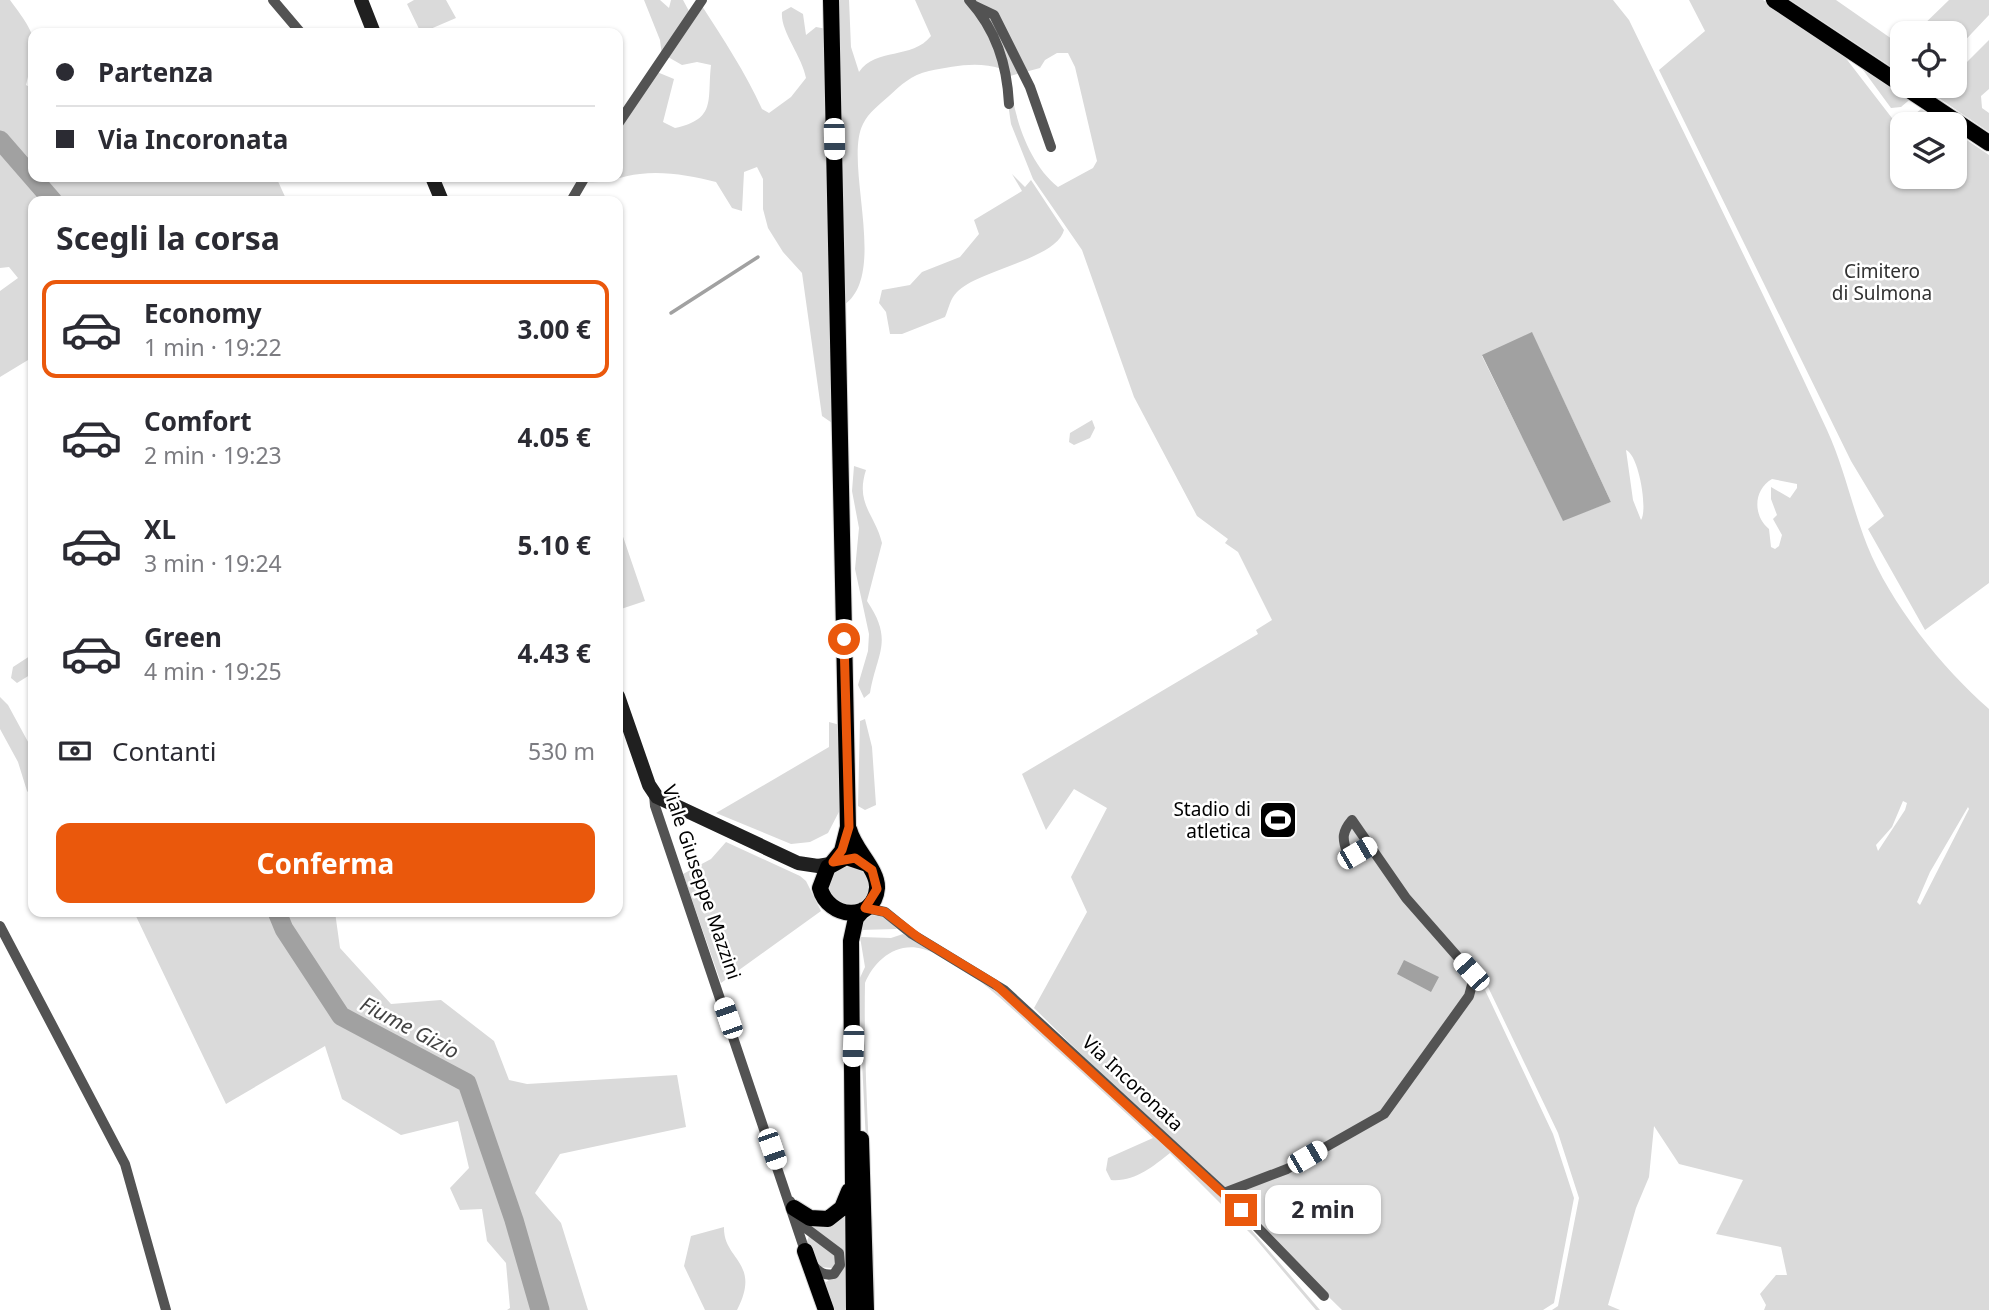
<!DOCTYPE html>
<html lang="it">
<meta charset="utf-8">
<style>
body{margin:0;font-family:"Noto Sans",sans-serif;background:#f2f2f3;color:#2b2b33;height:100vh;display:flex;flex-direction:column;font-size:26px;white-space:nowrap}
*{box-sizing:border-box;margin:0}
p{font-size:23px;color:#7c7c81}
.icon{flex:none;width:38px;height:38px;fill:none;stroke:currentColor;stroke-width:2;stroke-linecap:round;stroke-linejoin:round}
.map{position:relative;flex:1;overflow:hidden}
.panel{position:absolute;left:28px;top:196px;width:595px;height:721px;display:flex;flex-direction:column;background:#fff;border-radius:14px;box-shadow:0 2px 5px #0004}
.panel>*{flex:none}
.guide{position:absolute;left:28px;top:28px;width:595px;height:154px;border-radius:14px;box-shadow:0 2px 5px #0004;display:grid;align-content:center;height:154px;padding:0 28px;background:#fff}
.controls{position:absolute;left:1890px;top:21px;display:grid;gap:14px}
.controls a{display:grid;place-items:center;width:77px;height:77px;border-radius:14px;background:#fff;box-shadow:0 2px 5px #0004;font-size:35px}
.end{position:absolute;width:32px;height:32px;margin:-16px;border:9px solid #ea580c;background:#fff;box-shadow:0 0 0 4px #fff}
.from{border-radius:50%}
.bubble{position:absolute;height:49px;border-radius:14px;background:#fff;box-shadow:0 2px 5px #0004;font-size:23px;font-weight:700;line-height:49px;text-align:center}
.car{position:absolute;width:21px;height:42px;margin:-21px -10px;border-radius:9px;box-shadow:0 0 5px 2px #0007;background:linear-gradient(#fff 24%,#345 0 40%,#fff 0 76%,#345 0 86%,#fff 0)}
.guide b{display:flex;align-items:center;gap:24px;height:66px;font-size:26px}
.guide b+b{border-top:2px solid #e1e1e2}
.guide i{width:18px;height:18px;background:#2b2b33}
ul{padding:0;list-style:none}
li{display:flex;align-items:center;gap:21px;height:98px;margin:0 14px 10px;padding:0 14px;border:4px solid transparent;border-radius:14px}
li div{flex:1}
li b{display:block;font-size:26px}
li em{font-style:normal;font-weight:700}
li.active{border-color:#ea580c}
li>.icon{width:63px;height:63px;stroke-width:1.5}
h2{padding:0 28px;font-size:32px;line-height:84px}
.pay{display:flex;align-items:center;gap:18px;height:77px;padding:0 28px;font-size:26px}
.pay p{margin-inline-start:auto}
.cta{display:flex;gap:14px;margin-top:auto;padding:14px 28px}
.cta a{flex:1;height:80px;border-radius:14px;background:#ea580c;color:#fff;font-size:28px;font-weight:700;line-height:80px;text-align:center}
.map>svg:first-child{display:block}
.green{fill:#dadada;fill-rule:evenodd}
.water{fill:#a1a1a1}
.lines{fill:none;stroke-linecap:round;stroke-linejoin:round}
.stream{stroke:#a1a1a1;stroke-width:3.5}
.river{stroke:#a1a1a1;stroke-width:19}
.primary-casing{stroke:#dbdbdb;stroke-width:18}
.minor{stroke:#535353;stroke-width:10}
.secondary{stroke:#202020;stroke-width:14}
.primary{stroke:#000;stroke-width:16}
.route{stroke:#ea580c;stroke-width:9}
.labels{text-anchor:middle;dominant-baseline:central;stroke-width:5;stroke-linejoin:round;paint-order:stroke}
.park-label{font-size:19px;fill:#313131;stroke:#fff}
.poi-label{font-size:19px;fill:#000;stroke:#fff;text-anchor:end}
.street-label{font-size:19px;fill:#000;stroke:#fff}
.water-label{font-size:21px;font-style:italic;fill:#424242;stroke:#fff}
</style>
<div class="map">
<svg width="1989" height="1310" viewBox="0 0 1989 1310">
<rect width="100%" height="100%" fill="#fff"/>
<path class="green" d="M 0,0 L 10,0 C 38,38 38,38 26,85 L 33,89 L 33,177 L 276,177 L 287,201 L 33,201 L 33,357 L 0,377 L 0,291 L 18,278 L 9,267 L 0,268 Z
M 414,0 L 446,0 L 456,18 L 421,33 L 407,4 Z
M 644,0 L 660,0 L 669,8 L 671,0 L 683,0 L 690,13 L 662,56 L 660,40 Z
M 837,0 L 849,0 L 851,47 L 859,72 C 876,47 912,60 931,36 L 915,0 L 968,0 L 987,26 L 1002,69 C 978,61 954,66 929,71 C 911,75 901,85 889,96 C 879,105 869,112 863,124 C 843,163 889,274 844,305 Z
M 969,0 L 1613,0 L 1629,20 C 1695,156 1763,292 1827,430 C 1844,467 1852,507 1867,545 C 1890,603 1942,668 1989,709 L 1989,1310 L 1764,1310 L 1766,1305 L 1760,1294 L 1776,1275 L 1787,1275 L 1781,1247 L 1716,1234 L 1743,1180 L 1679,1164 L 1654,1126 L 1649,1177 L 1636,1208 L 1608,1305 L 1620,1310 L 1552,1310 L 1558,1306 L 1579,1198 L 1558,1133 L 1488,987 L 1485,990 L 1553,1134 L 1574,1198 L 1554,1303 L 1543,1310 L 1342,1310 L 1034,1008 L 1087,912 L 1071,877 L 1107,808 L 1074,789 L 1046,830 L 1022,774 L 1258,634 L 1256,630 L 1272,620 L 1238,552 L 1225,543 L 1228,539 L 1197,516 L 1134,397 L 1082,250 L 1033,179 L 1011,124 L 1000,49 ZM 1057,53 L 1068,53 L 1075,67 L 1097,161 L 1093,168 L 1058,187 C 1028,163 1012,113 1010,76 L 1040,68 L 1045,60 ZM 1532,333 L 1611,502 L 1563,520 L 1482,356 ZM 1626,450 C 1639,455 1648,510 1641,520 L 1633,500 ZM 1772,479 L 1797,484 L 1797,488 L 1790,498 L 1771,487 L 1771,499 L 1777,515 L 1773,519 L 1782,535 L 1779,546 L 1775,549 L 1771,547 L 1769,529 C 1753,516 1753,490 1772,479 ZM 1903,801 L 1907,803 L 1905,810 L 1878,851 L 1876,845 L 1892,827 ZM 1968,807 L 1969,809 L 1920,905 L 1917,902 L 1930,872 Z
M 1689,0 L 1763,0 L 1838,48 L 1895,122 L 1895,131 L 1902,125 L 1902,177 L 1955,177 L 1955,132 L 1989,155 L 1989,583 L 1925,630 L 1868,529 L 1884,516 L 1851,461 L 1659,70 L 1705,31 Z
M 1790,0 L 1836,0 L 1902,46 L 1902,74 Z
M 1949,0 L 1989,0 L 1989,15 L 1955,51 L 1955,33 L 1915,33 Z
M 702,6 C 724,40 745,72 762,109 L 769,113 L 791,97 L 806,78 C 802,56 780,31 782,12 L 791,7 L 803,14 L 806,35 L 816,27 L 827,29 L 835,425 L 822,416 L 802,273 L 783,252 L 768,228 L 763,209 L 763,179 L 757,167 L 744,172 L 742,211 L 732,208 L 716,182 C 692,176 665,171 640,174 C 620,176 607,184 586,182 L 589,177 L 618,177 L 618,129 L 657,72 L 674,79 L 663,122 L 675,128 C 717,119 707,100 711,65 L 697,62 L 682,65 L 668,57 Z
M 1989,40 L 1989,89 L 1981,96 L 1982,108 L 1989,113 L 1989,132 L 1921,86 L 1955,86 L 1959,70 Z
M 1855,59 L 1914,96 L 1901,107 L 1891,108 Z
M 1921,109 L 1944,124 L 1903,124 Z
M 1012,174 L 1025,187 L 1031,180 L 1064,230 C 1057,259 978,270 957,292 C 950,299 949,308 945,317 L 902,334 L 890,334 L 886,312 L 879,303 L 882,290 L 910,285 L 922,272 L 960,257 L 979,234 L 974,220 L 1022,191 Z
M 1092,420 L 1095,428 L 1090,438 L 1074,445 L 1069,442 L 1070,433 Z
M 854,466 L 866,470 C 855,504 875,514 882,543 L 867,601 C 894,641 877,652 870,693 L 864,698 L 858,685 L 868,651 L 869,634 L 855,569 L 859,528 L 852,491 Z
M 618,522 L 645,601 L 618,610 Z
M 33,654 L 33,673 L 17,683 L 11,678 L 13,667 Z
M 0,697 L 8,705 L 33,751 L 33,797 L 27,791 L 18,762 L 0,729 Z
M 865,719 L 872,747 L 876,805 L 865,810 L 858,806 L 860,721 Z
M 829,722 L 840,725 L 843,804 L 828,833 L 810,842 L 791,844 L 716,813 L 829,747 Z
M 726,842 L 800,876 L 806,881 L 821,911 L 721,983 L 683,874 L 711,859 Z
M 844,864 L 864,869 L 871,889 L 862,904 L 844,907 L 827,893 L 828,878 Z
M 134,912 L 335,912 L 340,948 L 391,1004 L 441,1000 L 494,1041 L 509,1080 L 527,1084 L 677,1075 L 686,1127 L 560,1154 L 535,1193 L 561,1223 L 588,1310 L 507,1310 L 510,1308 L 506,1263 L 487,1241 L 482,1209 L 460,1210 L 450,1188 L 469,1168 L 458,1121 L 401,1135 L 342,1099 L 325,1046 L 226,1104 Z
M 872,915 L 885,917 L 897,929 L 859,930 L 863,922 Z
M 903,934 L 999,993 L 1230,1205 L 1320,1310 L 1316,1310 L 1254,1237 L 1170,1153 C 1152,1167 1135,1182 1111,1180 L 1106,1170 L 1108,1158 L 1153,1138 C 1117,1105 1082,1072 1046,1040 C 1012,1009 967,962 923,949 C 896,941 874,961 865,983 C 863,1092 874,1201 875,1310 L 871,1310 L 869,1201 L 858,982 L 865,967 L 860,937 L 891,938 Z
M 838,1217 L 845,1218 L 847,1224 L 850,1310 L 832,1310 L 823,1284 L 841,1272 L 843,1253 L 808,1226 Z
M 724,1227 C 723,1260 762,1262 737,1310 L 705,1310 L 684,1266 L 691,1236 Z
M 809,1236 L 835,1254 L 837,1261 L 832,1268 L 819,1267 L 806,1244 Z"/>
<path class="water" d="M 1532,332 L 1611,502 L 1563,521 L 1482,355 Z
M 1404,960 L 1439,977 L 1431,992 L 1397,974 Z"/>
<g class="lines">
<path class="stream" d="M 671,313 L 758,257"/>
<path class="river" d="M 0,140 L 53,201
M 277,912 L 284,929 L 341,1016 L 467,1083 L 514,1220 L 540,1310"/>
<defs>
<path id="primary" d="M 831,0 L 848,827 L 842,851 L 833,862
M 1774,0 L 1902,85
M 1903,86 L 1989,143
M 849,829 C 854,850 878,869 877,888 C 874,923 828,919 820,888 L 828,867 L 846,857 L 867,864
M 861,1139 L 866,1310
M 794,1208 L 810,1218 L 828,1219 L 842,1208 L 849,1191
M 805,1251 L 826,1310
M 854,1310 L 851,941 L 856,918 L 863,910"/>
</defs>
<use href="#primary" class="primary-casing"/>
<path class="minor" d="M 273,0 L 301,33
M 969,0 C 996,30 1007,64 1009,104
M 975,6 L 994,15 L 1030,87 L 1051,147
M 618,124 L 702,0
M 571,201 L 585,177
M 654,794 L 655,806 L 805,1251 C 811,1263 818,1278 834,1274 L 840,1265 L 839,1253 L 807,1229 L 790,1201
M 866,908 L 885,912 L 912,934 L 1004,990 L 1224,1193 L 1324,1296
M 0,926 L 125,1164 L 166,1310
M 1224,1193 L 1287,1169 L 1384,1114 L 1469,996 L 1473,981 L 1471,972 L 1406,898 L 1352,820 C 1342,832 1342,838 1347,852 L 1358,853 L 1370,846"/>
<path class="secondary" d="M 361,0 L 374,33
M 432,177 L 442,201
M 618,696 L 649,785 L 657,797 L 798,863 L 818,866 L 830,864"/>
<use href="#primary" class="primary"/>
</g>
<g class="lines">
<path class="route" d="M 844,639 L 849,827 L 842,850 L 833,862 L 855,858 L 872,870 L 877,889 L 865,908 L 885,912 L 919,938 L 995,984 L 1241,1210"/>
</g>
<defs>
<symbol id="stadium-square" viewBox="-11 -11 22 22"><rect x="-9" y="-9" width="18" height="18" rx="4" fill="#000" stroke="#fff"/><path d="M0-5a6.5 5 0 1 0 0 10a6.5 5 0 1 0 0-10ZM-3.5-1.8h7v3.6h-7Z" fill="#fff"/></symbol>
</defs>
<g fill-rule="evenodd">
<use href="#stadium-square" x="1256" y="798" width="44" height="44"/>
</g>
<g class="labels">
<g class="park-label">
<text x="1882" y="271">Cimitero<tspan x="1882" dy="22">di Sulmona</tspan></text>
</g>
<g class="poi-label">
<text x="1251" y="809">Stadio di<tspan x="1251" dy="22">atletica</tspan></text>
</g>
<g class="street-label">
<text transform="translate(702 882) rotate(71)">Viale Giuseppe Mazzini</text>
<text transform="translate(1133 1083) rotate(43)">Via Incoronata</text>
</g>
<g class="water-label">
<text transform="translate(410 1027) rotate(28)">Fiume Gizio</text>
</g>
</g>
</svg>
<div class="controls">
<a><svg class="icon" aria-label="locate" viewBox="0 0 24 24"><circle cx="12" cy="12" r="6"/><path d="M12 2v4M12 18v4M2 12h4M18 12h4"/></svg></a>
<a><svg class="icon" aria-label="layers" viewBox="0 0 24 24"><path d="M12 4l9 5-9 5-9-5zM3 14l9 5 9-5"/></svg></a>
</div>
<i class="end from" style="left:844px;top:639px"></i>
<i class="end" style="left:1241px;top:1210px"></i>
<div class="bubble" style="left:1265px;top:1185px;width:116px">2 min</div>
<i class="car" style="left:834px;top:139px;rotate:179deg"></i>
<i class="car" style="left:1357px;top:853px;rotate:60deg"></i>
<i class="car" style="left:1471px;top:972px;rotate:318deg"></i>
<i class="car" style="left:728px;top:1018px;rotate:341deg"></i>
<i class="car" style="left:853px;top:1046px;rotate:182deg"></i>
<i class="car" style="left:772px;top:1149px;rotate:161deg"></i>
<i class="car" style="left:1307px;top:1157px;rotate:60deg"></i>
<div class="guide">
<b><i class="from"></i>Partenza</b>
<b><i></i>Via Incoronata</b>
</div>
<section class="panel">
<h2>Scegli la corsa</h2>
<ul>
<li class="active"><svg class="icon" aria-label="car" viewBox="0 0 24 24"><path d="M5 17H2v-5l4-1 3-4h7l3 4 3 1v5h-3M9 17h6M6 11h13"/><circle cx="7" cy="17" r="2"/><circle cx="17" cy="17" r="2"/></svg><div><b>Economy</b><p>1 min · 19:22</p></div><em>3.00 €</em></li>
<li><svg class="icon" aria-label="car" viewBox="0 0 24 24"><path d="M5 17H2v-5l4-1 3-4h7l3 4 3 1v5h-3M9 17h6M6 11h13"/><circle cx="7" cy="17" r="2"/><circle cx="17" cy="17" r="2"/></svg><div><b>Comfort</b><p>2 min · 19:23</p></div><em>4.05 €</em></li>
<li><svg class="icon" aria-label="car" viewBox="0 0 24 24"><path d="M5 17H2v-5l4-1 3-4h7l3 4 3 1v5h-3M9 17h6M6 11h13"/><circle cx="7" cy="17" r="2"/><circle cx="17" cy="17" r="2"/></svg><div><b>XL</b><p>3 min · 19:24</p></div><em>5.10 €</em></li>
<li><svg class="icon" aria-label="car" viewBox="0 0 24 24"><path d="M5 17H2v-5l4-1 3-4h7l3 4 3 1v5h-3M9 17h6M6 11h13"/><circle cx="7" cy="17" r="2"/><circle cx="17" cy="17" r="2"/></svg><div><b>Green</b><p>4 min · 19:25</p></div><em>4.43 €</em></li>
</ul>
<div class="pay"><svg class="icon" aria-label="cash" viewBox="0 0 24 24"><path d="M3 7h18v10H3z"/><circle cx="12" cy="12" r="2"/></svg>Contanti<p>530 m</p></div>
<div class="cta"><a>Conferma</a></div>
</section>
</div>
